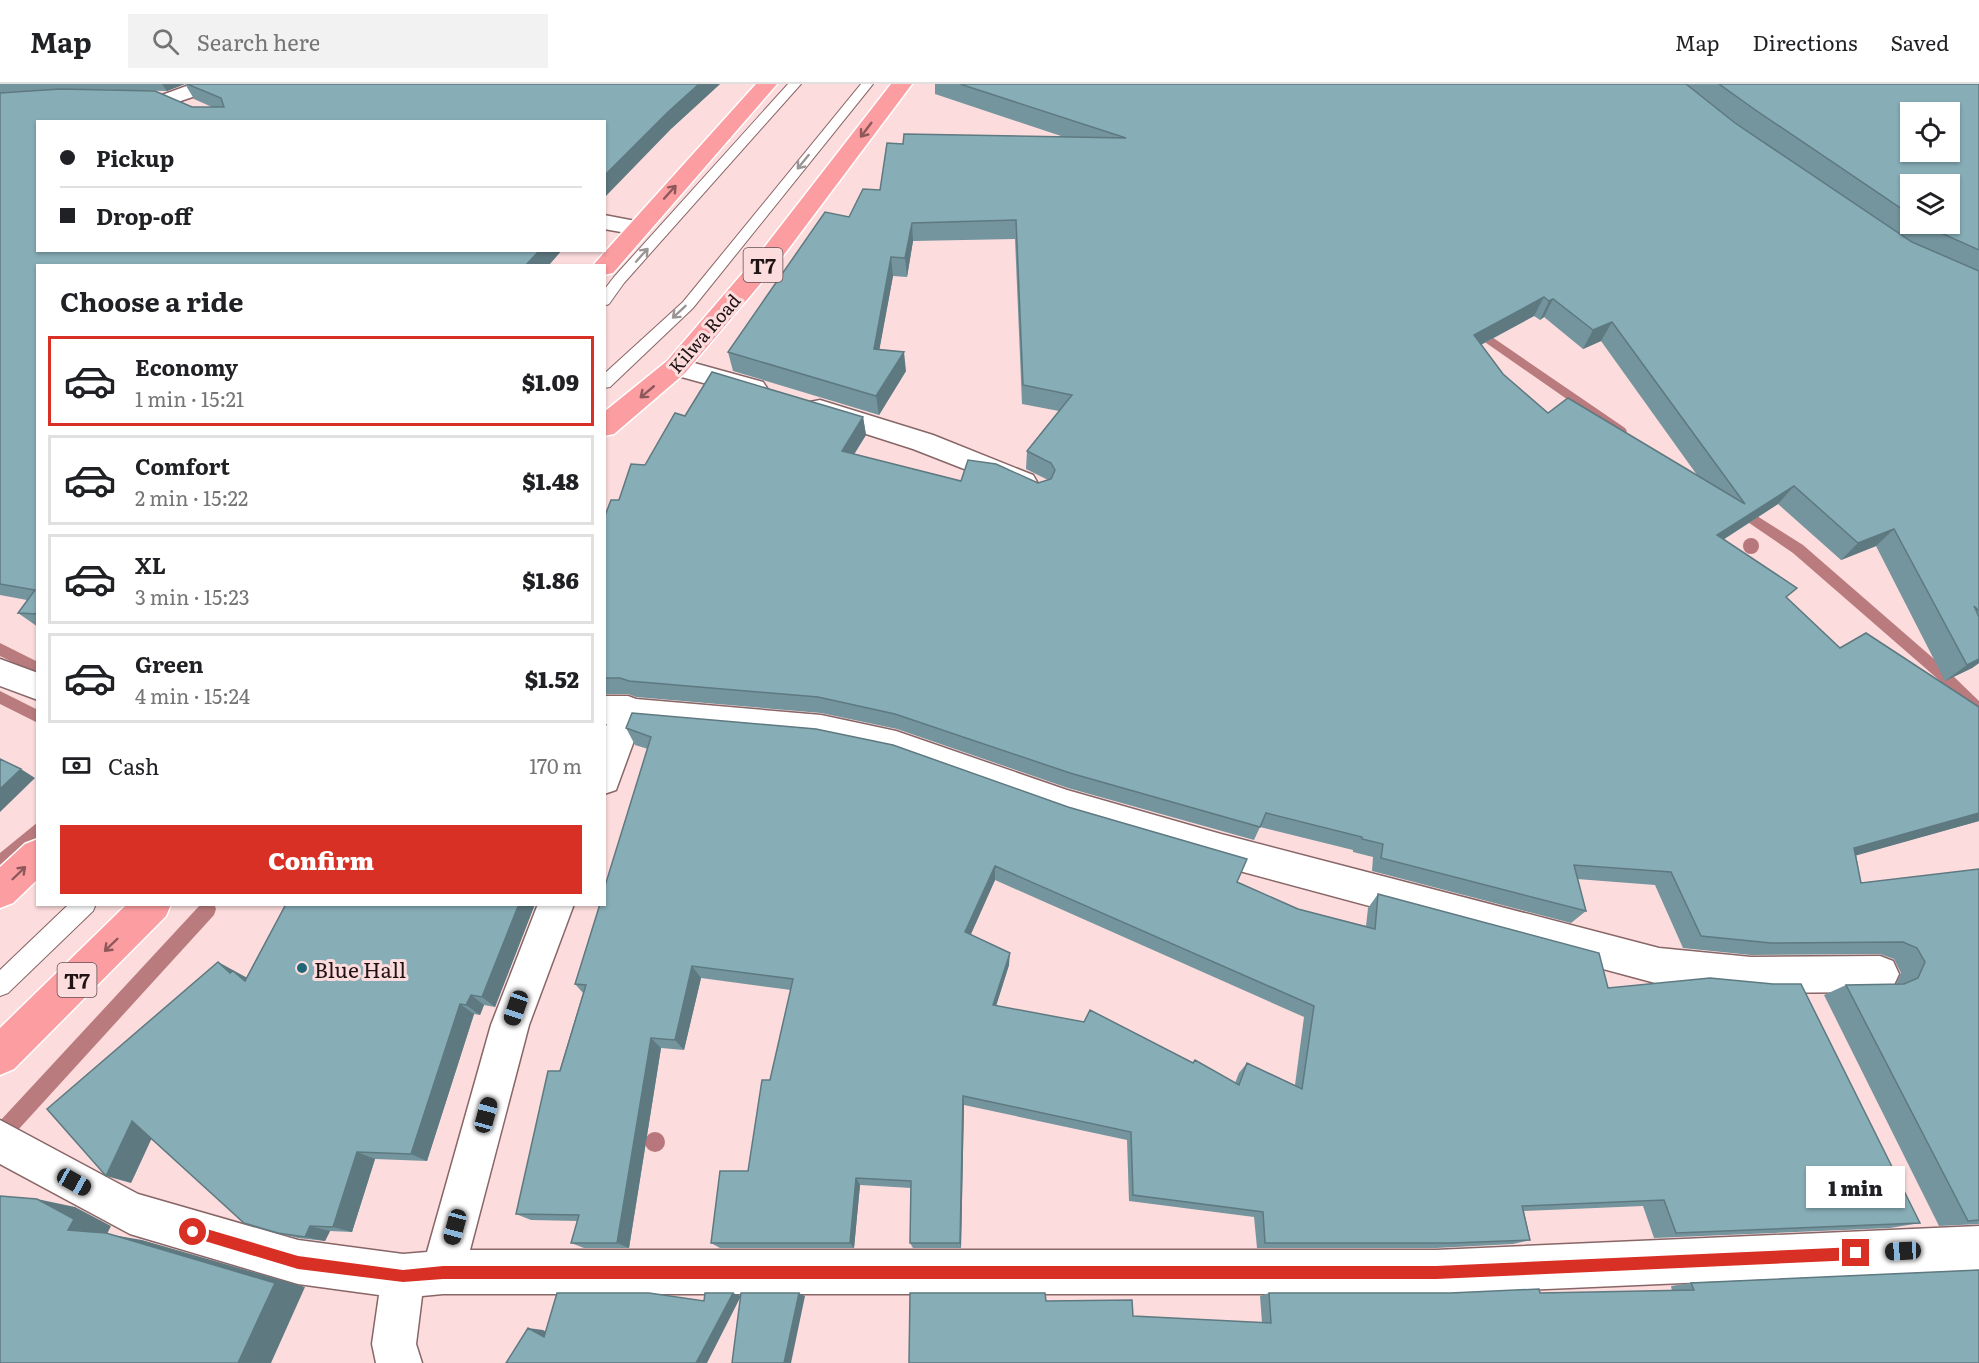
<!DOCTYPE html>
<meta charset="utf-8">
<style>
body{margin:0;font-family:Literata,serif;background:#f2f2f2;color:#202124;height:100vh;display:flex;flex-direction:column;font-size:22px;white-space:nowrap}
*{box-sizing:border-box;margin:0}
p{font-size:20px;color:#757577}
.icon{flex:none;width:33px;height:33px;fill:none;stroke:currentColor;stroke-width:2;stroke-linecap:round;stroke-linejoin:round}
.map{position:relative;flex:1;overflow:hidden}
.details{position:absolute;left:36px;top:180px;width:570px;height:642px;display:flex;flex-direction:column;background:#fff;border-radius:0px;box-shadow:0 2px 4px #0004}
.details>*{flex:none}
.hud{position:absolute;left:36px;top:36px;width:570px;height:132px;border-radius:0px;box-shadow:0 2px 4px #0004;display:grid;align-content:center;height:132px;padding:0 24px;background:#fff}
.fabs{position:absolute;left:1900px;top:18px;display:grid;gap:12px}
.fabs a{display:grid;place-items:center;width:60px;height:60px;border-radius:0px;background:#fff;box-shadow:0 2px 4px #0004;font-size:30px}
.end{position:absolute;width:27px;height:27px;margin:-14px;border:8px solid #d93025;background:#fff;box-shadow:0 0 0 3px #fff}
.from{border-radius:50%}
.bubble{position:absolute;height:42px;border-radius:0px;background:#fff;box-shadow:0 2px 4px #0004;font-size:20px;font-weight:800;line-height:42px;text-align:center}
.car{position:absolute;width:18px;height:36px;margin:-18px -9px;border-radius:8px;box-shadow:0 0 4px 2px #0007;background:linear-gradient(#222 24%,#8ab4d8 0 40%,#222 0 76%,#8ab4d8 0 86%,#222 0)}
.hud b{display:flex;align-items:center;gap:21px;height:57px;font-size:22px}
.hud b+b{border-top:2px solid #e0e0e0}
.hud i{width:15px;height:15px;background:#202124}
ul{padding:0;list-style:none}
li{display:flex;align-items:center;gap:18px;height:90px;margin:0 12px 9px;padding:0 12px;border:3px solid #e0e0e0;border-radius:0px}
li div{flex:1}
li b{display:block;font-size:22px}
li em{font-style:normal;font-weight:800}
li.active{border-color:#d93025}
li>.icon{width:54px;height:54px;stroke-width:1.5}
h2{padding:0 24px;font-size:27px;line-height:72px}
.pay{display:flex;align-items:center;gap:15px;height:66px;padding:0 24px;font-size:22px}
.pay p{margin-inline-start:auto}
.cta{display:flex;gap:12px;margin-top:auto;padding:12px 24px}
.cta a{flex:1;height:69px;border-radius:0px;background:#d93025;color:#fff;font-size:24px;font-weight:800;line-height:69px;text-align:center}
header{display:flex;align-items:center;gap:36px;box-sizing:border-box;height:84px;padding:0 30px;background:#fff;border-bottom:2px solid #e0e0e0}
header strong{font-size:28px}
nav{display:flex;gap:33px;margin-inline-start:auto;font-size:21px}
.search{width:420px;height:54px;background:#f2f2f2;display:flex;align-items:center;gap:15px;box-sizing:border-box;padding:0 21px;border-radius:0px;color:#757577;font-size:22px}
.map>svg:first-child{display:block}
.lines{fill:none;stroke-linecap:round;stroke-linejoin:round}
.stream{fill:#b97b7d;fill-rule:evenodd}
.lane-casing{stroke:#886667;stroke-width:2}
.street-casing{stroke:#886667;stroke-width:3}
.highway-casing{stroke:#fff;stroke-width:3}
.lane{fill:#fff;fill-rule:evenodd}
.street{fill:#fff;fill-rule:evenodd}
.highway{fill:#fb9da1;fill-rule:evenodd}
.tree{fill:#b8767d}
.wall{fill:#74959d;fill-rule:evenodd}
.shaded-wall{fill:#5e7980}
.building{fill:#87adb7;stroke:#5e7980;stroke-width:1.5;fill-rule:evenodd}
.oneway{stroke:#8e585a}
.oneway2{stroke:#9b9595}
.route{fill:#d93025}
.poi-dot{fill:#206776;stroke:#fcdcdd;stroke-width:2}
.labels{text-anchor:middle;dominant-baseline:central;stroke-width:6;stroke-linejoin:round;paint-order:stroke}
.far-street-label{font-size:18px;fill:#201314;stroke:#fcdcdd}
.shield{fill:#fcdcdd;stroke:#624f50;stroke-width:1.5}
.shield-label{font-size:20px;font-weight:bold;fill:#201314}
.poi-label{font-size:21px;fill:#201314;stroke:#fcdcdd;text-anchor:start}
</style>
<header>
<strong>Map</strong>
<div class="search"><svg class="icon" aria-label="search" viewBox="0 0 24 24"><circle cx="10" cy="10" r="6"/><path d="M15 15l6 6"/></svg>Search here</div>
<nav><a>Map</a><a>Directions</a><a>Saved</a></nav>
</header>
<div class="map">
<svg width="1979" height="1279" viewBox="0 0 1979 1279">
<rect width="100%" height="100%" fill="#fcdcdd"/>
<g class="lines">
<path class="stream" d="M 1473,240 L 1625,344 L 1627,347 L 1625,350 L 1617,350 L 1469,247 L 1467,244 Z
M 1738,420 L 1803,461 L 1949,588 L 1979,617 L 1979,633 L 1974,631 L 1939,596 L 1793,469 L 1733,428 L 1731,425 L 1733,422 Z
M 0,559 L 38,578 L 38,591 L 0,572 Z
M 0,607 L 38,626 L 38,639 L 0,620 Z
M 38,738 L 38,756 L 6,784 L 0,786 L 0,769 Z
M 201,820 L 214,820 L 216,825 L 214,831 L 7,1058 L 0,1060 L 0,1037 Z"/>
<defs>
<path id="lane" d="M 788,0 L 801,0 L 624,199 L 609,220 L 604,222 L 604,206 L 614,193 Z
M 861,0 L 873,0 L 693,224 L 610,303 L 604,304 L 604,290 L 683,218 Z
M 69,820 L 96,820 L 93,827 L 8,909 L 0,912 L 0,886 Z"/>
<path id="street" d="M 192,0 L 222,0 L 219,4 L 169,21 L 162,19 L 158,15 L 162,11 Z
M 604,131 L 646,139 L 650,144 L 646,149 L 638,151 L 604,145 Z
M 676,274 L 763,298 L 767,304 L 763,310 L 754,313 L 667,289 L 663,283 L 667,277 Z
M 820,316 L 933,351 L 1033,391 L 1037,398 L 1033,405 L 1023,408 L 913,365 L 810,332 L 807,325 L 810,318 Z
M 0,575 L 38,589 L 38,616 L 0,602 Z
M 604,612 L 628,612 L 636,615 L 821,631 L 896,647 L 1067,706 L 1221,750 L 1659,864 L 1751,873 L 1880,872 L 1893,877 L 1899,890 L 1893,903 L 1880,908 L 1751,909 L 1659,900 L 1221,782 L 1067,736 L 896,675 L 821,659 L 639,643 L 616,706 L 604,710 L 604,646 L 607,640 L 604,640 Z
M 538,820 L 574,820 L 529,941 L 470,1166 L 1436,1166 L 1979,1142 L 1979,1186 L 1436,1210 L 443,1210 L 422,1212 L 416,1260 L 422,1279 L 376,1279 L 372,1260 L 379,1211 L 298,1200 L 130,1150 L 0,1080 L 0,1036 L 138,1110 L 298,1156 L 403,1170 L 427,1168 L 491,941 Z"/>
<path id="highway" d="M 756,0 L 777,0 L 613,189 L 604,191 L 604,182 L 594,182 L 595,179 Z
M 891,0 L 912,0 L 777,180 L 685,289 L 614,350 L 604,352 L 604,328 L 667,277 L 759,170 Z
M 38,755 L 38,795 L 13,819 L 0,824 L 0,783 L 25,760 Z
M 127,820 L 171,820 L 166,832 L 14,985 L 0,991 L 0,944 Z"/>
</defs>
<use href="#lane" class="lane-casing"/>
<use href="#street" class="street-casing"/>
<use href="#highway" class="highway-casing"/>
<use href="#lane" class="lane"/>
<use href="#street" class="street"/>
<use href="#highway" class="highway"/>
</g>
<g class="tree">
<circle cx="1751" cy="462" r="8"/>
<circle cx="655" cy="1058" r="10"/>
</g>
<path class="wall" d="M 0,0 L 720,0 L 672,44 L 38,166 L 562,166 L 548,182 L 38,182 L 38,543 L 18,529 L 27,516 L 0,511 ZM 185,0 L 194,15 L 212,23 L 192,23 L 70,5 L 167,7 Z
M 935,0 L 1979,0 L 1979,579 L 1972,584 L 1945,597 L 1876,462 L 1841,476 L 1778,420 L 1723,456 L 1787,513 L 1979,737 L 1856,771 L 1861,799 L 1979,785 L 1979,1140 L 1939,1142 L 1824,911 L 1846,901 L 1896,900 L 1901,889 L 1894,875 L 1880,870 L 1751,871 L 1683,864 L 1655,801 L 1577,795 L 1586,827 L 1571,839 L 1372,787 L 1373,773 L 1353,768 L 1353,766 L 1260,743 L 1254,756 L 1068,704 L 897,645 L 821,629 L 636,613 L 628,610 L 604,610 L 604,434 L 645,381 L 685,332 L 863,333 L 866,351 L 854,370 L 961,397 L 1038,399 L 1048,396 L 1026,385 L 1027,367 L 1059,327 L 1022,320 L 1015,155 L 913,157 L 907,193 L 893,192 L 879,266 L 906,287 L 879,331 L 733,287 L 728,268 L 849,133 L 880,106 L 903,60 L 1064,53 L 935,10 ZM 1911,100 L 1950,140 L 1911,140 ZM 1534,232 L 1540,236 L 1544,233 L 1583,265 L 1601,257 L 1697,391 L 1548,329 L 1503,290 L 1481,261 Z
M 626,644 L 1237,798 L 1298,825 L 1366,842 L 1368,824 L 1378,810 L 1608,904 L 1920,1139 L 1890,1144 L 1654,1154 L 1643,1122 L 1524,1127 L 1530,1156 L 1513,1160 L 1436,1164 L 1257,1164 L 1254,1133 L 1129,1117 L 1127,1056 L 964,1021 L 961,1164 L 913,1164 L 910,1159 L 911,1104 L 860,1101 L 854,1164 L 720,1164 L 711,1159 L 748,1087 L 791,906 L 701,894 L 684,966 L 661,964 L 629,1164 L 584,1164 L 571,1159 L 578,1137 L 531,1136 L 516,1130 L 583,909 L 575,900 L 648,665 L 635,661 ZM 995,796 L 1304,933 L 1295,1001 L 1247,979 L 1239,989 L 1235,999 L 1193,979 L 996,921 L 1009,881 L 971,850 Z
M 286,820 L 535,820 L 495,923 L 484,921 L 480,931 L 474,930 L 427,1077 L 375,1075 L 352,1148 L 330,1147 L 325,1157 L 298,1154 L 278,1149 L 151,1055 L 131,1099 L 218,878 L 246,894 Z
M 1979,1186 L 909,1279 L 1046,1217 L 1133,1232 L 1262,1239 L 1260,1212 L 1269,1209 L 1540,1209 L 1672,1207 L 1671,1202 L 1691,1199 Z"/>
<path class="shaded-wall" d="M 162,0 L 185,0 L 167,7 Z
M 699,0 L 720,0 L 672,44 L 604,114 L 604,92 L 668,28 Z
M 912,139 L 913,157 L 907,193 L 905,174 Z
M 540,166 L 562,166 L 548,182 L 525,182 Z
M 891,173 L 893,192 L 876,284 L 874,265 Z
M 1544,213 L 1534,232 L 1465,269 L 1474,251 Z
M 1553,215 L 1544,233 L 1540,236 L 1549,217 Z
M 1612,238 L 1601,257 L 1583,265 L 1593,246 Z
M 904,268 L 906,287 L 879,331 L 876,312 Z
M 863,333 L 866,351 L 845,385 L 842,367 Z
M 1794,402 L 1778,420 L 1702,469 L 1717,451 Z
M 1894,445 L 1876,462 L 1841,476 L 1858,459 Z
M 1979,575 L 1979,579 L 1972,584 L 1945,597 L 1967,581 Z
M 21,685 L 35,694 L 0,728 L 0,705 Z
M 1979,729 L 1979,737 L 1833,778 L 1854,764 Z
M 995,782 L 995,796 L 966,861 L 965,848 Z
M 519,820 L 535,820 L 495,923 L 482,913 Z
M 1010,869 L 1009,881 L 993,932 L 993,921 Z
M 218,878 L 253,897 L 250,900 L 230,889 Z
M 692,882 L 701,894 L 684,966 L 675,956 Z
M 471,911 L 484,921 L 480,931 L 466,921 Z
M 460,920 L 474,930 L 427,1077 L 411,1070 Z
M 651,954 L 661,964 L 629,1164 L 617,1159 Z
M 963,1012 L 964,1021 L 961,1164 L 960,1159 Z
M 132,1037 L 156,1045 L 131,1099 L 106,1092 Z
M 357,1068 L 375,1075 L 352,1148 L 333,1143 Z
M 856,1094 L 860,1101 L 854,1164 L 850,1159 Z
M 37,1115 L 75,1123 L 111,1142 L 107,1150 L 142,1156 L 305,1203 L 271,1279 L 238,1279 L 68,1146 Z
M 310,1142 L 330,1147 L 325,1157 L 305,1153 Z
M 733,1209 L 741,1212 L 707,1279 L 696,1279 Z
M 799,1209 L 805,1212 L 791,1279 L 784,1279 Z
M 528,1244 L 543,1246 L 558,1255 L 544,1253 Z"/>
<path class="building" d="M 187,0 L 699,0 L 668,28 L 604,92 L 604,38 L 38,38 L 38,166 L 540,166 L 525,182 L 38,182 L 38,530 L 18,529 L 35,506 L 0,500 L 0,9 L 60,5 L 155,7 L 192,23 L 224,23 L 221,14 Z
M 960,0 L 1686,0 L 1735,39 L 1912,158 L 1979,187 L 1979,527 L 1974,522 L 1979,533 L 1979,575 L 1967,581 L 1894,445 L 1858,459 L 1794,402 L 1717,451 L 1797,504 L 1786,513 L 1840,564 L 1866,549 L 1979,623 L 1979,729 L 1854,764 L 1861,799 L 1979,785 L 1979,1136 L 1968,1137 L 1846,901 L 1904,900 L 1918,894 L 1925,878 L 1917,864 L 1903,858 L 1771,859 L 1701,852 L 1671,788 L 1574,781 L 1586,827 L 1381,774 L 1383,760 L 1362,755 L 1362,753 L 1266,729 L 1260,743 L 1070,689 L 895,630 L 818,613 L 629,597 L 620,594 L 604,594 L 604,434 L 611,416 L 619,416 L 631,380 L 645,381 L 675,329 L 685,332 L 712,288 L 863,333 L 842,367 L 961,397 L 968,376 L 996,380 L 1038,399 L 1051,395 L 1055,386 L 1051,379 L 1027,367 L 1072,311 L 1023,301 L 1016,136 L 912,139 L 905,174 L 891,173 L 874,265 L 904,268 L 876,312 L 728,268 L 825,128 L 849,133 L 863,105 L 880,106 L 887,59 L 903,60 L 904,50 L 1126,54 ZM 1544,213 L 1549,217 L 1553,215 L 1593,246 L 1612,238 L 1745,420 L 1568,314 L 1548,329 L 1503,290 L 1474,251 Z
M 1719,0 L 1979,0 L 1979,166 L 1930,144 L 1923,140 L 1950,140 L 1950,100 L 1911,100 L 1911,131 L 1754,25 ZM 1911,28 L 1950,28 L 1950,68 L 1911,68 Z
M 632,629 L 816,645 L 893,661 L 1068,723 L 1247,775 L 1237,798 L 1298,825 L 1375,845 L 1378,810 L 1599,869 L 1608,904 L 1710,894 L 1773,900 L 1801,900 L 1920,1139 L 1676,1149 L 1664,1116 L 1522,1122 L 1530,1156 L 1451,1159 L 1265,1159 L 1263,1128 L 1133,1111 L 1131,1048 L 963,1012 L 960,1159 L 910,1159 L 911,1097 L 856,1094 L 850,1159 L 711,1159 L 720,1087 L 748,1087 L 762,996 L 770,996 L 793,895 L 692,882 L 675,956 L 651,954 L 617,1159 L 571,1159 L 579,1131 L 516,1130 L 548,987 L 560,987 L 586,901 L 575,900 L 600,820 L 604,820 L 604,805 L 651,653 L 626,644 ZM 995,782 L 1314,922 L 1302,1005 L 1247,979 L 1239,1001 L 1195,976 L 1193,979 L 1090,926 L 1084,938 L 993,921 L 1010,869 L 965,848 Z
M 0,675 L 21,685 L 0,705 Z
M 286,820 L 519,820 L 482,913 L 471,911 L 466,921 L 460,920 L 411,1070 L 357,1068 L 333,1143 L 310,1142 L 305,1153 L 278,1149 L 244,1139 L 132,1037 L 106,1092 L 47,1025 L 218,878 L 230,889 L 233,887 L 245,897 Z
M 0,1112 L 37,1115 L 74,1135 L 68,1146 L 106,1149 L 275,1199 L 238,1279 L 0,1279 Z
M 1979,1186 L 1979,1279 L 909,1279 L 910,1209 L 1045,1209 L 1046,1217 L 1132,1216 L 1133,1232 L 1271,1239 L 1269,1209 L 1450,1209 L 1539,1205 L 1540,1209 L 1694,1206 L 1691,1199 Z
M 557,1209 L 649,1209 L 704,1217 L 705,1209 L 733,1209 L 696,1279 L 506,1279 L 528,1244 L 544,1253 Z
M 741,1209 L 799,1209 L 784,1279 L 732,1279 Z"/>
<defs><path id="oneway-shaft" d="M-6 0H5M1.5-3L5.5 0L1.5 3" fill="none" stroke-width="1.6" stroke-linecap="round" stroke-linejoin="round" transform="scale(1.5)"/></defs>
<g class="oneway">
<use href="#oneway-shaft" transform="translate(866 46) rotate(127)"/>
<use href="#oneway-shaft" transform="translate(670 108) rotate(-48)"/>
<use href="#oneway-shaft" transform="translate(647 308) rotate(140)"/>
<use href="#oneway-shaft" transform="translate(19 789) rotate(-44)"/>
<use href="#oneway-shaft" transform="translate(111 861) rotate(136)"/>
</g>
<g class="oneway2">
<use href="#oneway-shaft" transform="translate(803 78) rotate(129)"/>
<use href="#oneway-shaft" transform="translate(642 171) rotate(-48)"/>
<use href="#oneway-shaft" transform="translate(679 228) rotate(137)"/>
</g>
<path class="route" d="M 193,1141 L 298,1172 L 403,1186 L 443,1182 L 1436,1182 L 1856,1163 L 1860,1165 L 1862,1169 L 1860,1174 L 1856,1176 L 1436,1195 L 443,1195 L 403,1198 L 298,1185 L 188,1152 L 186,1148 L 188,1143 Z"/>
<circle class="poi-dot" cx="302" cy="884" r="6"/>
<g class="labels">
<g class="far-street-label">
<text transform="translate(704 249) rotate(-49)">Kilwa Road</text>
</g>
<g class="shield">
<rect x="743.5" y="164" width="39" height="34" rx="4.5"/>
<rect x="57.5" y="879" width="39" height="34" rx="4.5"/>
</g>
<g class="shield-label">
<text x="763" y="181">T7</text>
<text x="77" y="896">T7</text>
</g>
<g class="poi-label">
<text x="314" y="884">Blue Hall</text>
</g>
</g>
</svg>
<div class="fabs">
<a><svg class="icon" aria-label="locate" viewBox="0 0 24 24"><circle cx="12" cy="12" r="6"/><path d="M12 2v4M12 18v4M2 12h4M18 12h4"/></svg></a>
<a><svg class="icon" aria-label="layers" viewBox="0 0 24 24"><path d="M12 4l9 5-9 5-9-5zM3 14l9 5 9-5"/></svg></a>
</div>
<i class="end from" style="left:193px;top:1148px"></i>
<i class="end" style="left:1856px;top:1169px"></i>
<div class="bubble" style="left:1806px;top:1082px;width:99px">1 min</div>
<i class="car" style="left:516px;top:924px;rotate:199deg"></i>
<i class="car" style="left:486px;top:1031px;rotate:15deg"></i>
<i class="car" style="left:74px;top:1098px;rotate:119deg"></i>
<i class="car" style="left:455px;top:1143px;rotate:195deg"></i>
<i class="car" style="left:1903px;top:1167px;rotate:267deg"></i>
<div class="hud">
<b><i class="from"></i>Pickup</b>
<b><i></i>Drop-off</b>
</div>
<section class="details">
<h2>Choose a ride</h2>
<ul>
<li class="active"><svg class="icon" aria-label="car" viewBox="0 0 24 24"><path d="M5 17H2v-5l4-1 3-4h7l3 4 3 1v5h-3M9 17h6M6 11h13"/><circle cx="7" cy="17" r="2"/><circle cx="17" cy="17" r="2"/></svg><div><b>Economy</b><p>1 min · 15:21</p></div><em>$1.09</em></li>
<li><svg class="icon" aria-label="car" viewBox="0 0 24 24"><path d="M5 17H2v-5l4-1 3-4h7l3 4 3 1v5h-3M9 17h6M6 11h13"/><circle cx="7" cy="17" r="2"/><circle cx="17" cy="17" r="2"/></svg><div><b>Comfort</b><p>2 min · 15:22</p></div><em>$1.48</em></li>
<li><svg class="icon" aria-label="car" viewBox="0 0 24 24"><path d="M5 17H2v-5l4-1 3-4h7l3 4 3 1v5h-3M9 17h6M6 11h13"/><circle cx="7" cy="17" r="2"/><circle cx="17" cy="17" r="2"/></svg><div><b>XL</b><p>3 min · 15:23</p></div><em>$1.86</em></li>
<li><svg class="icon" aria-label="car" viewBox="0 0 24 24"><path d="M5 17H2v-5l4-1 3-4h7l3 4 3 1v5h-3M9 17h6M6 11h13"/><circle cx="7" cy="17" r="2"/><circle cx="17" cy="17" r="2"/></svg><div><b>Green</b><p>4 min · 15:24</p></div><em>$1.52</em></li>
</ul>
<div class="pay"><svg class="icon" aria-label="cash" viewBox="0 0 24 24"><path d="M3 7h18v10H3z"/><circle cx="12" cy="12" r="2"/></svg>Cash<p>170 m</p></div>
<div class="cta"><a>Confirm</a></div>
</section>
</div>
